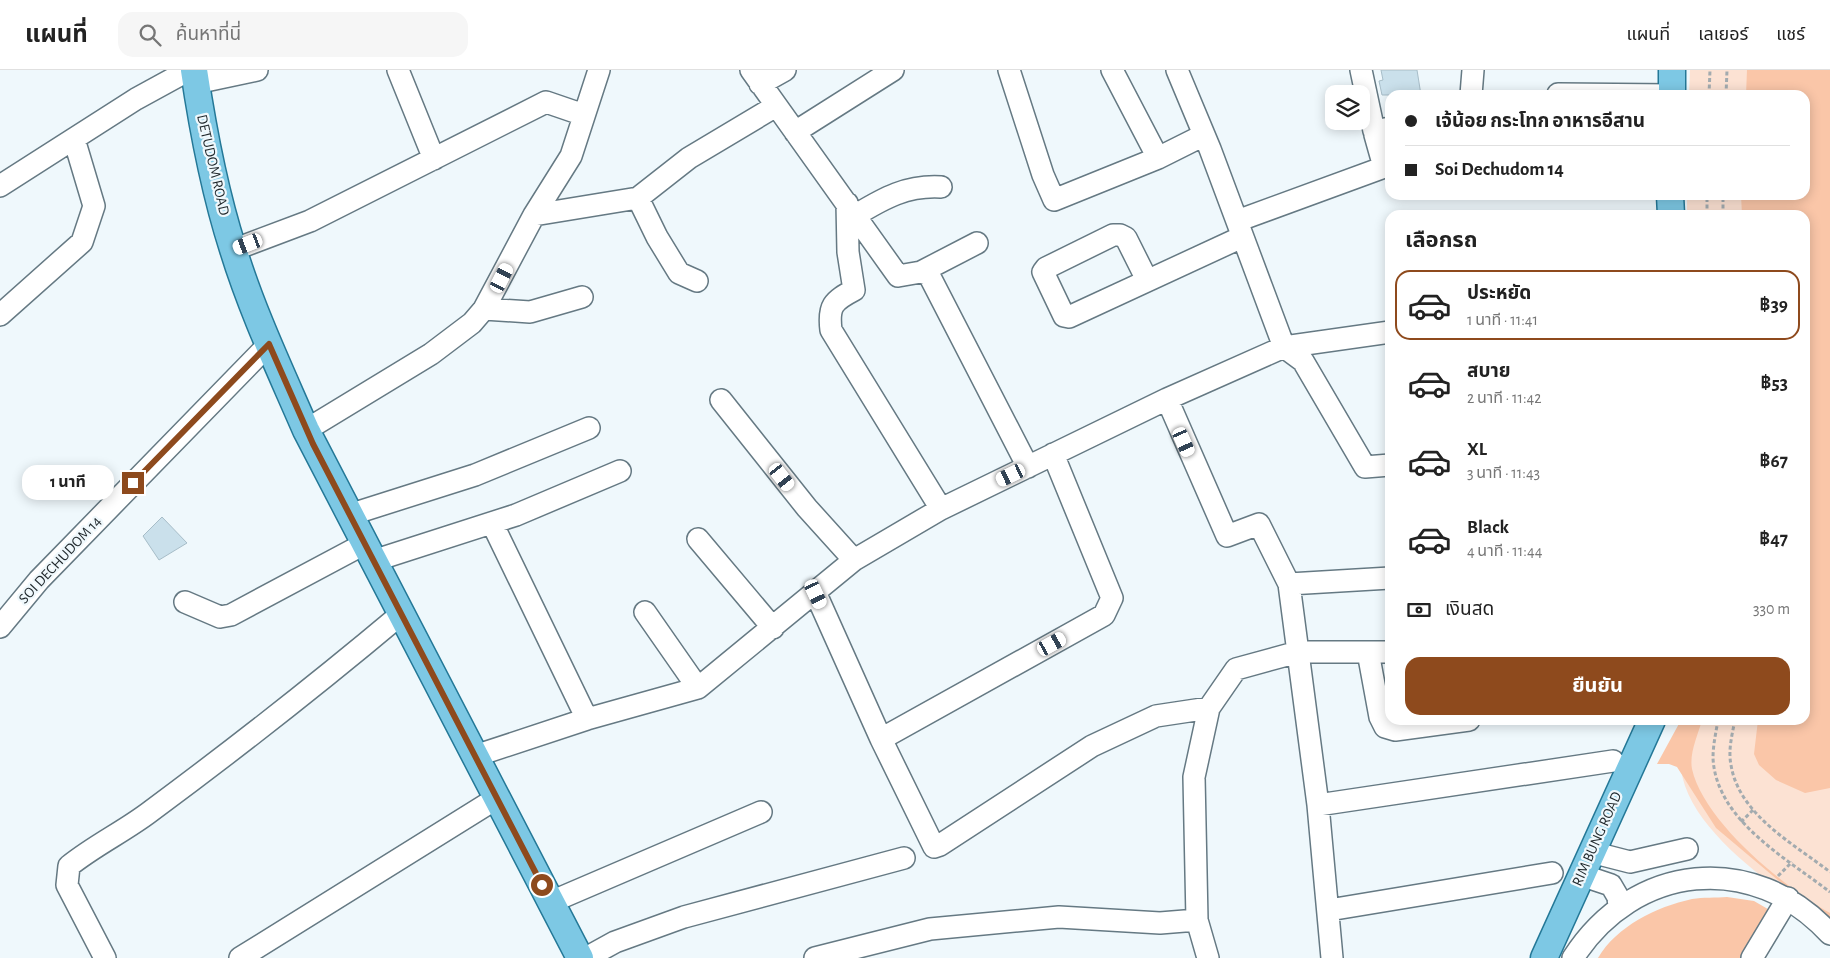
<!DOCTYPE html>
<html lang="th">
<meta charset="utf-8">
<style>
body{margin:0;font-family:"Alegreya Sans","Noto Sans Thai",sans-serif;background:#f6f6f6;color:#222;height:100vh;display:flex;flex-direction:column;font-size:19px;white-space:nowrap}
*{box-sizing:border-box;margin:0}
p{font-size:16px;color:#767676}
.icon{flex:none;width:28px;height:28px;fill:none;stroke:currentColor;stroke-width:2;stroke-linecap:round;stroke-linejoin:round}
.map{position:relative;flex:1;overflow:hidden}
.details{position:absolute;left:1385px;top:140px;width:425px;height:515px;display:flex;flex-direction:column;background:#fff;border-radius:15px;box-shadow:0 2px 12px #0003}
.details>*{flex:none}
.guide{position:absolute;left:1385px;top:20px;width:425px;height:110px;border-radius:15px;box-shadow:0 2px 12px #0003;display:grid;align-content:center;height:110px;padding:0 20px;background:#fff}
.controls{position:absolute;left:1325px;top:15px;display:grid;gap:10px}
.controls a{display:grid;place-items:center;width:45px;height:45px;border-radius:10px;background:#fff;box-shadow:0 2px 12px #0003;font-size:25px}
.end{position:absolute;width:22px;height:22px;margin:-11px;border:6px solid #8e4a1d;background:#fff;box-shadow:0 0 0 2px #fff}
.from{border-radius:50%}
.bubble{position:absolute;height:35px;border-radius:15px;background:#fff;box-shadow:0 2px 12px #0003;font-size:16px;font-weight:700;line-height:35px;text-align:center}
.car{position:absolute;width:15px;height:30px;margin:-15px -8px;border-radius:6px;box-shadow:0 0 4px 1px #0007;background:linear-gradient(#fff 24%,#345 0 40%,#fff 0 76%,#345 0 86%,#fff 0)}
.guide b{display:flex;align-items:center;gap:18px;height:48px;font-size:19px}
.guide b+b{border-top:1px solid #e0e0e0}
.guide i{width:12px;height:12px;background:#222}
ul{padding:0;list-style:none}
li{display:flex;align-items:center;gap:15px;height:70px;margin:0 10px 8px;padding:0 10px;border:2px solid transparent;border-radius:15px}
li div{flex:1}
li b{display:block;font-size:19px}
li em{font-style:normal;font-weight:700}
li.current{border-color:#8e4a1d}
li>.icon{width:45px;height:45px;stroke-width:1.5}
h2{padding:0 20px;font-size:22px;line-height:60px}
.pay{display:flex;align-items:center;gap:12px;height:55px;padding:0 20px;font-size:19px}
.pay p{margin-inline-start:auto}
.button{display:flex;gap:10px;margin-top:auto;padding:10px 20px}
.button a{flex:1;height:58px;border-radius:15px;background:#8e4a1d;color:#fff;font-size:20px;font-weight:700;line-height:58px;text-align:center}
header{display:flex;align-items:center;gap:30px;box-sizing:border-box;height:70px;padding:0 25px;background:#fff;border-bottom:1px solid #e0e0e0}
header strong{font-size:24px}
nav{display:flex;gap:28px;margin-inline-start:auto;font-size:18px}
.search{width:350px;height:45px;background:#f6f6f6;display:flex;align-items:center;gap:12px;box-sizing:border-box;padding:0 18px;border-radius:15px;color:#767676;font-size:19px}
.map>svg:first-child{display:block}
.green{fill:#fce2d3}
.water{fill:#fac6a8}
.building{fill:#cae0eb;stroke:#a7bdc8}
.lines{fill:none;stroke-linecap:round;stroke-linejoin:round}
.minor-casing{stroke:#657983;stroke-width:24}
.major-casing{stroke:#247897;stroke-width:29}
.path{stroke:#a3abaf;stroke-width:3;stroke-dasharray:4 2.5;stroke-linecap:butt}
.minor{stroke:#fff;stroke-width:21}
.major{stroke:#7dc8e4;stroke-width:26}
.route{stroke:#8e4a1d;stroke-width:6}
.labels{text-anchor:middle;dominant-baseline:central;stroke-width:4.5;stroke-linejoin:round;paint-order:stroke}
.street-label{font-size:15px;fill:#1e262a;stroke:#eff8fc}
</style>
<header>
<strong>แผนที่</strong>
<div class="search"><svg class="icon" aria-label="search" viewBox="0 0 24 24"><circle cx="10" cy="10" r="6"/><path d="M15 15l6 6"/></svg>ค้นหาที่นี่</div>
<nav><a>แผนที่</a><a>เลเยอร์</a><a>แชร์</a></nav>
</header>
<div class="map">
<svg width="1830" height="888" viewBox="0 0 1830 888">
<rect width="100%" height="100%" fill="#eff8fc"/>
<path class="green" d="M 1690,0 L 1830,0 L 1830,856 C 1781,821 1689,763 1681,699 C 1680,684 1687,664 1690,650 L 1805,650 L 1805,145 L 1687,145 L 1687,125 L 1805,125 L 1805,25 L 1689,25 Z"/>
<path class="water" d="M 1747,0 L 1830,0 L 1830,718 L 1805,723 L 1776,710 L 1759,695 L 1754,684 L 1758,650 L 1805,650 L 1805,145 L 1742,145 L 1741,125 L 1805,125 L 1805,25 L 1746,25 Z
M 1681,650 L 1702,650 C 1698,665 1689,683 1692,699 C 1704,752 1784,817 1830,843 L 1830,848 L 1779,811 L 1716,758 L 1677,697 L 1669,694 L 1657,694 Z
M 1727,827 L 1754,831 L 1773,842 L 1744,888 L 1598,888 C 1617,856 1656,837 1692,829 C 1703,827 1716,828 1727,827 Z"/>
<path class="building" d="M 1381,0 L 1417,0 L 1421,25 L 1382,25 L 1379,11 L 1383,10 Z
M 162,447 L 187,473 L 159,490 L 143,466 Z"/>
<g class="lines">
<defs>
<path id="minor" d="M 398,0 L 434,89
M 751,0 L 898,206 L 921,202 L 929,205 L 1028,397
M 1009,0 L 1043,105 L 1054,130 L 1158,88 L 1204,65
M 1112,0 L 1158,88
M 1177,0 L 1210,79 L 1284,277 L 1303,291 L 1365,397 L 1390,395
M 1361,0 L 1374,61 L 1390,58
M 196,13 L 257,0
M 760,14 L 785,0
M 1558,24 L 1672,25
M 1471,25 L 1473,0
M 795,62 L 893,0
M 1375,65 L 1384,97
M 0,116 L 136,29 L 189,0
M 638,128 L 657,167 L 679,203 L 697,211
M 847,133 L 848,182 L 854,220 C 833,231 828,236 831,260 L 941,439
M 534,145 L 638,128 L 689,88 L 776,36
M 856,145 C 884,128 907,115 941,117
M 1237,151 L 1390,95
M 233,180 L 310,151 L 546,32 L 584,45
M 921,202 L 977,173
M 1147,210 L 1126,168 L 1120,165 L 1113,165 L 1046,198 L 1043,202 L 1064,246 L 1069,247 L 1242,167
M 484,239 L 530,242 L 582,227
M 0,245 L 82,172 L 94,136 L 74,69
M 1167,329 L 1227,466 L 1259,454 L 1289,514 L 1318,735 L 1332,888
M 721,330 L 807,438 L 854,490
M 306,360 L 431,284 L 472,253 L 484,239 L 534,145 L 571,86 L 599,0
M 349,445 L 475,405 L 589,358
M 492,453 L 587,649
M 698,469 L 773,558
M 373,491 L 516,445 L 620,401
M 1289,514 L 1390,508
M 816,524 L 881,669 L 934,777 L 940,775 L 1092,676 L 1156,646 L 1209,638
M 185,532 L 220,547 L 231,545 L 364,474
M 645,542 L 698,618
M 0,557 L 39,510 L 269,274
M 1368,582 L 1380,647 L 1385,657 L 1395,660 L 1469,650
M 881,669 L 1104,545 L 1112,528 L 1053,384
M 475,686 L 587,649 L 698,618 L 854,490 L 941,439 L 1167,329 L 1284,277 L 1390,262
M 1318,735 L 1613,691
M 1591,782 L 1630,792 L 1687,779
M 1581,805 L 1611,815 L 1618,827 L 1619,837
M 551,832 L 761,742
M 1329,840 L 1552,803
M 105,888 L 67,815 L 69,796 C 95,775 125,761 151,741 C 236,678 319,613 400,545
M 240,888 L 497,728
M 586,888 L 615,872 L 684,847 L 904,788
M 815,888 L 930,859 L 1059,847 L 1160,853 L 1197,850
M 1208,888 L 1197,850 L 1194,707 L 1209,638 L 1236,599 L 1298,582 L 1390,582
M 1573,888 C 1634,793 1753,780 1830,864
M 1752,888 L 1788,828"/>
<path id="major" d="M 194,0 C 203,61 214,120 233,179 C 252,241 280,300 306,360 L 580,888
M 1672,25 L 1672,0
M 1670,125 L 1671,145
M 1544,888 L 1652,650"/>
</defs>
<use href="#minor" class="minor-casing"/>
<use href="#major" class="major-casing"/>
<path class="path" d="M 1709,25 L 1710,0
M 1726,25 L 1727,0
M 1707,145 L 1707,125
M 1723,145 L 1723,125
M 1718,650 C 1716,662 1713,675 1713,688 C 1716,750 1786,788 1830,822
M 1735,650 C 1732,665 1728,680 1731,695 C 1739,745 1794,774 1830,802
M 1741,752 L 1753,740
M 1778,806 L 1792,792"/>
<use href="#minor" class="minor"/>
<use href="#major" class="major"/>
</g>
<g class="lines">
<path class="route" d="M 133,413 L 269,274 L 313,374 L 542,815"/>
</g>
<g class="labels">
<g class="street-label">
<text transform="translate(213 95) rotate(77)">DETUDOM ROAD</text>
<text transform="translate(60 490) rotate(-47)">SOI DECHUDOM 14</text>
<text transform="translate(1597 769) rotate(-66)">RIM BUNG ROAD</text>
</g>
</g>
</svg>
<div class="controls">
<a><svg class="icon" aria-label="layers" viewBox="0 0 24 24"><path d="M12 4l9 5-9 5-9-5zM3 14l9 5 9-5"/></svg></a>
</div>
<i class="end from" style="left:542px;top:815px"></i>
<i class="end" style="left:133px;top:413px"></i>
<div class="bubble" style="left:22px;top:395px;width:92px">1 นาที</div>
<i class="car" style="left:248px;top:174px;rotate:249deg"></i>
<i class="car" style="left:502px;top:208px;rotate:27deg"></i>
<i class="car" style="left:1184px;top:372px;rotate:156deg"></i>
<i class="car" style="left:1011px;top:405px;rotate:244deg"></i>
<i class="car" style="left:782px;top:407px;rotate:142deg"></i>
<i class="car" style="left:816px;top:524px;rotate:155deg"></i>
<i class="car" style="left:1052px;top:574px;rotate:61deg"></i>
<div class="guide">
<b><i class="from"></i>เจ้น้อย กระโทก อาหารอีสาน</b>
<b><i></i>Soi Dechudom 14</b>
</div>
<section class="details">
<h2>เลือกรถ</h2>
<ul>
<li class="current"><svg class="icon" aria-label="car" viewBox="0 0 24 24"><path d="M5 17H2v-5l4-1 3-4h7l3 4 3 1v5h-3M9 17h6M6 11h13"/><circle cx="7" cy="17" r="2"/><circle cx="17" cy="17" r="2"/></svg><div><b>ประหยัด</b><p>1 นาที · 11:41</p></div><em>฿39</em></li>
<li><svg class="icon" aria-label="car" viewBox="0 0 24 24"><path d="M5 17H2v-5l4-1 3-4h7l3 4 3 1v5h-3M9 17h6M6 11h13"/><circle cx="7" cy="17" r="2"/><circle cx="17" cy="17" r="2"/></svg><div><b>สบาย</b><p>2 นาที · 11:42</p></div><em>฿53</em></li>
<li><svg class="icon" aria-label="car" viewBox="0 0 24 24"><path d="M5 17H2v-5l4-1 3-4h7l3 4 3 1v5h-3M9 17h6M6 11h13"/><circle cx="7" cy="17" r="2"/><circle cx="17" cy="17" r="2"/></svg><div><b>XL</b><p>3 นาที · 11:43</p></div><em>฿67</em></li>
<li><svg class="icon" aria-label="car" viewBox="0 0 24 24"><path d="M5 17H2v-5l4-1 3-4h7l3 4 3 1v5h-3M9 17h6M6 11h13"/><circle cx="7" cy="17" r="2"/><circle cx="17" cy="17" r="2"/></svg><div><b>Black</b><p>4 นาที · 11:44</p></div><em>฿47</em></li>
</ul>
<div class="pay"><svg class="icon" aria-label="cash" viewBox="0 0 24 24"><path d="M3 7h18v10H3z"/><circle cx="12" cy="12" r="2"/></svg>เงินสด<p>330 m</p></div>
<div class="button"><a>ยืนยัน</a></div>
</section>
</div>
